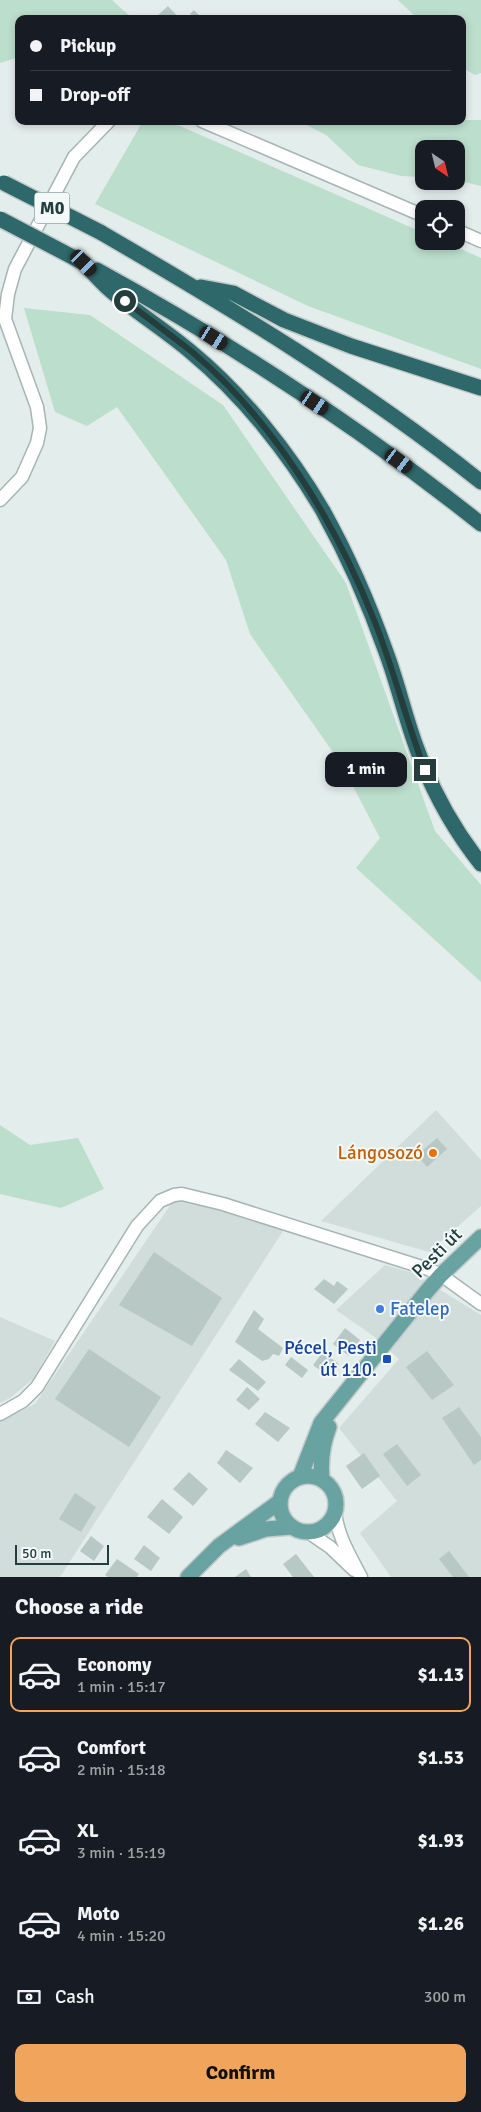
<!DOCTYPE html>
<meta charset="utf-8">
<style>
body{margin:0;font-family:Signika,sans-serif;background:#20242c;color:#f1f3f6;height:100vh;display:flex;flex-direction:column;font-size:19px;white-space:nowrap}
*{box-sizing:border-box;margin:0}
p{font-size:16px;color:#9ea1a6}
.icon{flex:none;width:28px;height:28px;fill:none;stroke:currentColor;stroke-width:2;stroke-linecap:round;stroke-linejoin:round}
.map{position:relative;height:1577px;overflow:hidden}
.side{display:flex;flex-direction:column;background:#171b24;flex:1}
.side>*{flex:none}
.hud{position:absolute;left:15px;top:15px;width:451px;height:110px;border-radius:10px;box-shadow:0 2px 8px #0003;display:grid;align-content:center;height:110px;padding:0 15px;background:#171b24}
.needle{width:32px;rotate:145deg}
.controls{position:absolute;left:415px;top:140px;display:grid;gap:10px}
.controls a{display:grid;place-items:center;width:50px;height:50px;border-radius:10px;background:#171b24;box-shadow:0 2px 8px #0003;font-size:25px}
.scale{position:absolute;left:15px;bottom:12px;width:94px;box-sizing:border-box;padding-left:5px;border:2px solid #233e3d;border-top:0;font-size:14px;line-height:18px;white-space:nowrap;color:#233e3d;-webkit-text-stroke:4px #f3f9f8;paint-order:stroke}
.end{position:absolute;width:22px;height:22px;margin:-11px;border:6px solid #233e3d;background:#fff;box-shadow:0 0 0 2px #fff}
.from{border-radius:50%}
.bubble{position:absolute;height:35px;border-radius:10px;background:#171b24;box-shadow:0 2px 8px #0003;font-size:16px;font-weight:700;line-height:35px;text-align:center}
.car{position:absolute;width:15px;height:30px;margin:-15px -8px;border-radius:6px;box-shadow:0 0 4px 1px #0007;background:linear-gradient(#222 24%,#8ab4d8 0 40%,#222 0 76%,#8ab4d8 0 86%,#222 0)}
.hud b{display:flex;align-items:center;gap:18px;height:48px;font-size:19px}
.hud b+b{border-top:1px solid #363941}
.hud i{width:12px;height:12px;background:#f1f3f6}
ul{padding:0;list-style:none}
li{display:flex;align-items:center;gap:15px;height:75px;margin:0 10px 8px;padding:0 5px;border:2px solid transparent;border-radius:10px}
li div{flex:1}
li b{display:block;font-size:19px}
li em{font-style:normal;font-weight:700}
li.current{border-color:#f1a55c}
li>.icon{width:45px;height:45px;stroke-width:1.5}
h2{padding:0 15px;font-size:22px;line-height:60px}
.pay{display:flex;align-items:center;gap:12px;height:55px;padding:0 15px;font-size:19px}
.pay p{margin-inline-start:auto}
.button{display:flex;gap:10px;margin-top:auto;padding:10px 15px}
.button a{flex:1;height:58px;border-radius:10px;background:#f1a55c;color:#111;font-size:20px;font-weight:700;line-height:58px;text-align:center}
.map>svg:first-child{display:block}
.built{fill:#d1ddda}
.green{fill:#bcdecd}
.building{fill:#b8c8c5}
.lines{fill:none;stroke-linecap:round;stroke-linejoin:round}
.minor-casing{stroke:#a6b5b3;stroke-width:15}
.major-casing{stroke:#c1c9c9;stroke-width:18}
.highway-casing{stroke:#c1c9c9;stroke-width:18}
.minor{stroke:#fff;stroke-width:12}
.major{stroke:#68a2a1;stroke-width:15}
.highway{stroke:#2e686a;stroke-width:15}
.highway-bridge-casing{stroke:#c1c9c9;stroke-width:18;stroke-linecap:butt}
.highway-bridge{stroke:#2e686a;stroke-width:15}
.route{stroke:#233e3d;stroke-width:6}
.food-dot{fill:#e8710a;stroke:#f3f9f8;stroke-width:2}
.shop-dot{fill:#3f7fe0;stroke:#f3f9f8;stroke-width:2}
.transit-dot{fill:#1a4fb4;stroke:#f3f9f8;stroke-width:2}
.labels{text-anchor:middle;dominant-baseline:central;stroke-width:4;stroke-linejoin:round;paint-order:stroke}
.shield{fill:#f3f9f8;stroke:#617675;stroke-width:1}
.shield-label{font-size:18px;font-weight:bold;fill:#233e3d}
.food-label{font-size:19px;fill:#c56008;stroke:#f3f9f8;text-anchor:end}
.street-label{font-size:19px;fill:#233e3d;stroke:#f3f9f8}
.shop-label{font-size:19px;fill:#366cbe;stroke:#f3f9f8;text-anchor:start}
.transit-label{font-size:19px;fill:#164399;stroke:#f3f9f8;text-anchor:end}
</style>
<div class="map">
<svg width="481" height="1577" viewBox="0 0 481 1577">
<rect width="100%" height="100%" fill="#e3edeb"/>
<path class="built" d="M 436,1110 L 481,1160 L 481,1206 L 429,1252 L 321,1221 Z
M 180,1191 L 283,1231 L 60,1577 L 0,1577 L 0,1421 L 35,1404 Z
M 385,1265 L 413,1273 L 481,1315 L 481,1577 L 391,1577 L 360,1533 L 397,1501 L 339,1428 L 399,1359 L 372,1335 L 336,1310 Z
M 0,1317 L 55,1341 L 33,1379 L 10,1398 L 0,1403 Z"/>
<path class="green" d="M 0,0 L 112,0 L 133,19 L 19,19 L 19,57 L 0,63 Z
M 398,0 L 481,0 L 481,73 L 475,75 L 463,68 L 462,19 L 418,19 Z
M 481,120 L 481,186 L 456,180 L 456,149 L 424,149 L 424,177 L 401,176 L 358,165 L 326,135 L 299,121 Z
M 143,121 L 157,121 L 180,126 L 424,233 L 424,241 L 443,241 L 481,258 L 481,369 L 308,306 L 95,204 Z
M 24,308 L 90,315 L 223,405 L 346,583 L 435,831 L 481,885 L 481,982 L 356,868 L 380,838 L 342,765 L 250,634 L 226,560 L 117,407 L 87,426 L 55,412 Z
M 0,1125 L 30,1145 L 78,1138 L 104,1189 L 61,1208 L 0,1194 Z"/>
<path class="building" d="M 168,6 L 180,19 L 156,17 Z
M 194,10 L 201,17 L 199,19 L 194,19 L 190,14 Z
M 437,1138 L 447,1149 L 427,1167 L 417,1155 Z
M 154,1252 L 222,1298 L 192,1346 L 119,1305 Z
M 324,1279 L 334,1286 L 337,1281 L 348,1289 L 334,1304 L 314,1289 Z
M 254,1310 L 264,1319 L 258,1329 L 283,1348 L 279,1356 L 273,1354 L 269,1359 L 262,1361 L 235,1342 Z
M 345,1328 L 360,1340 L 349,1356 L 333,1344 Z
M 89,1349 L 161,1397 L 129,1447 L 55,1399 Z
M 427,1351 L 454,1385 L 432,1400 L 406,1367 Z
M 323,1352 L 339,1364 L 329,1377 L 313,1365 Z
M 291,1357 L 308,1370 L 302,1378 L 285,1365 Z
M 239,1359 L 266,1382 L 258,1391 L 229,1370 Z
M 247,1387 L 260,1399 L 249,1410 L 236,1400 Z
M 459,1407 L 481,1437 L 481,1460 L 474,1465 L 442,1418 Z
M 265,1412 L 290,1428 L 278,1442 L 255,1424 Z
M 397,1444 L 421,1475 L 407,1486 L 383,1454 Z
M 226,1450 L 253,1468 L 240,1483 L 217,1463 Z
M 364,1453 L 380,1476 L 362,1489 L 346,1466 Z
M 189,1472 L 208,1489 L 193,1506 L 173,1489 Z
M 75,1493 L 96,1507 L 81,1532 L 59,1519 Z
M 162,1499 L 183,1517 L 169,1534 L 147,1517 Z
M 91,1536 L 104,1546 L 94,1561 L 80,1551 Z
M 144,1545 L 160,1558 L 151,1571 L 134,1559 Z
M 449,1551 L 469,1577 L 453,1577 L 439,1559 Z
M 296,1554 L 314,1577 L 293,1577 L 283,1564 Z
M 117,1559 L 139,1574 L 137,1577 L 108,1577 L 105,1575 Z
M 246,1569 L 251,1577 L 235,1577 Z"/>
<g class="lines">
<defs>
<path id="minor" d="M 202,121 L 424,216
M 456,230 L 481,241
M 0,500 L 22,477 L 37,443 L 40,428 L 37,407 L 5,319 L 8,294 L 15,269 L 74,157 L 109,121
M 0,1414 L 23,1401 L 37,1387 L 137,1226 L 160,1201 L 174,1195 L 182,1194 L 223,1204 L 428,1269 L 441,1275 L 481,1304
M 335,1511 C 337,1535 350,1556 361,1577
M 308,1532 L 330,1547 L 354,1570"/>
<path id="major" d="M280 1504a28 28 0 1 1 56 0a28 28 0 1 1-56 0Z
M 300,1477 L 321,1423 L 427,1291 L 441,1275 L 481,1237
M 322,1479 C 320,1460 322,1445 329,1427
M 239,1538 L 266,1529 L 291,1527
M 188,1577 L 219,1546 L 279,1502"/>
<path id="highway" d="M 100,232 C 231,308 362,387 481,482
M 84,263 C 92,272 101,282 110,290 C 136,312 165,330 191,352 C 243,395 289,453 323,511 C 348,556 369,604 386,652 C 398,684 405,717 417,749 C 432,790 454,830 481,864
M 97,270 C 232,344 361,428 481,524
M 201,287 L 233,293 L 284,320 L 351,346 L 481,388"/>
</defs>
<use href="#minor" class="minor-casing"/>
<use href="#major" class="major-casing"/>
<use href="#highway" class="highway-casing"/>
<use href="#minor" class="minor"/>
<use href="#major" class="major"/>
<use href="#highway" class="highway"/>
<defs>
<path id="highway-bridge" d="M 4,183 L 100,232
M 0,219 L 84,263"/>
</defs>
<use href="#highway-bridge" class="highway-bridge-casing"/>
<use href="#highway-bridge" class="highway-bridge"/>
</g>
<g class="lines">
<path class="route" d="M 125,301 C 147,317 169,334 191,351 C 273,420 335,521 374,620 C 394,669 406,721 425,770"/>
</g>
<circle class="food-dot" cx="433" cy="1153" r="5"/>
<circle class="shop-dot" cx="380" cy="1309" r="5"/>
<rect class="transit-dot" x="382" y="1354" width="10" height="10" rx="2.5"/>
<g class="labels">
<rect class="shield" x="34.5" y="192.5" width="35" height="31" rx="4"/>
<g class="shield-label">
<text x="52" y="208">M0</text>
</g>
<g class="food-label">
<text x="423" y="1153">Lángosozó</text>
</g>
<g class="street-label">
<text transform="translate(437 1253) rotate(-45)">Pesti út</text>
</g>
<g class="shop-label">
<text x="390" y="1309">Fatelep</text>
</g>
<g class="transit-label">
<text x="377" y="1348">Pécel, Pesti<tspan x="377" dy="22">út 110.</tspan></text>
</g>
</g>
</svg>
<div class="controls">
<a><svg class="needle" viewBox="-14 -14 28 28"><path d="M0-13l5 13h-10z" fill="#e53935"/><path d="M0 13l5-13h-10z" fill="#9ea1a6"/></svg></a>
<a><svg class="icon" aria-label="locate" viewBox="0 0 24 24"><circle cx="12" cy="12" r="6"/><path d="M12 2v4M12 18v4M2 12h4M18 12h4"/></svg></a>
</div>
<div class="scale">50 m</div>
<i class="end from" style="left:125px;top:301px"></i>
<i class="end" style="left:425px;top:770px"></i>
<div class="bubble" style="left:325px;top:752px;width:82px">1 min</div>
<i class="car" style="left:84px;top:263px;rotate:136deg"></i>
<i class="car" style="left:214px;top:338px;rotate:122deg"></i>
<i class="car" style="left:315px;top:403px;rotate:124deg"></i>
<i class="car" style="left:399px;top:461px;rotate:126deg"></i>
<div class="hud">
<b><i class="from"></i>Pickup</b>
<b><i></i>Drop-off</b>
</div>
</div>
<section class="side">
<h2>Choose a ride</h2>
<ul>
<li class="current"><svg class="icon" aria-label="car" viewBox="0 0 24 24"><path d="M5 17H2v-5l4-1 3-4h7l3 4 3 1v5h-3M9 17h6M6 11h13"/><circle cx="7" cy="17" r="2"/><circle cx="17" cy="17" r="2"/></svg><div><b>Economy</b><p>1 min · 15:17</p></div><em>$1.13</em></li>
<li><svg class="icon" aria-label="car" viewBox="0 0 24 24"><path d="M5 17H2v-5l4-1 3-4h7l3 4 3 1v5h-3M9 17h6M6 11h13"/><circle cx="7" cy="17" r="2"/><circle cx="17" cy="17" r="2"/></svg><div><b>Comfort</b><p>2 min · 15:18</p></div><em>$1.53</em></li>
<li><svg class="icon" aria-label="car" viewBox="0 0 24 24"><path d="M5 17H2v-5l4-1 3-4h7l3 4 3 1v5h-3M9 17h6M6 11h13"/><circle cx="7" cy="17" r="2"/><circle cx="17" cy="17" r="2"/></svg><div><b>XL</b><p>3 min · 15:19</p></div><em>$1.93</em></li>
<li><svg class="icon" aria-label="car" viewBox="0 0 24 24"><path d="M5 17H2v-5l4-1 3-4h7l3 4 3 1v5h-3M9 17h6M6 11h13"/><circle cx="7" cy="17" r="2"/><circle cx="17" cy="17" r="2"/></svg><div><b>Moto</b><p>4 min · 15:20</p></div><em>$1.26</em></li>
</ul>
<div class="pay"><svg class="icon" aria-label="cash" viewBox="0 0 24 24"><path d="M3 7h18v10H3z"/><circle cx="12" cy="12" r="2"/></svg>Cash<p>300 m</p></div>
<div class="button"><a>Confirm</a></div>
</section>
